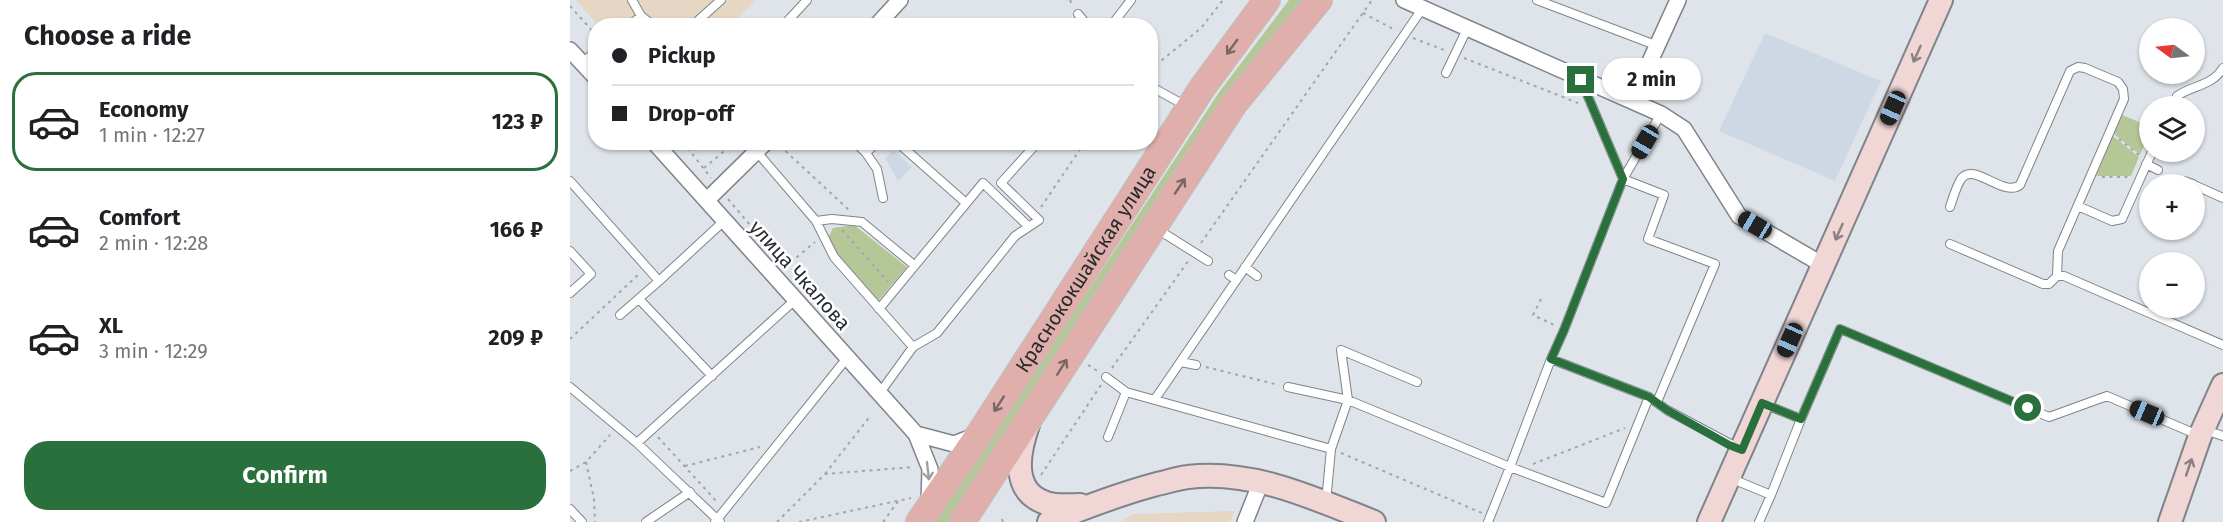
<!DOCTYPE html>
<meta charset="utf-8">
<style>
body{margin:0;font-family:"Fira Sans",sans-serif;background:#f2f2f2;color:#202124;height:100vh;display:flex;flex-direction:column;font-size:22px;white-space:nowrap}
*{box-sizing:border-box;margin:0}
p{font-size:20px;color:#757577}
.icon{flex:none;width:33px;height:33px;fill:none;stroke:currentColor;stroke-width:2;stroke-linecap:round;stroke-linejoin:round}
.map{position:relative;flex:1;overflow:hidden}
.panel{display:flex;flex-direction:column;background:#fff;width:570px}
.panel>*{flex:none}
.banner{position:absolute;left:18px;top:18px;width:570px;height:132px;border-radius:24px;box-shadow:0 2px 4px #0004;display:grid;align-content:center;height:132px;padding:0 24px;background:#fff}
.needle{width:39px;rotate:285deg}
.controls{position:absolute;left:1569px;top:18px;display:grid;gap:12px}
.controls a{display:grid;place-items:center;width:66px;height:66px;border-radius:50%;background:#fff;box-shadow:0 2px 4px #0004;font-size:30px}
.end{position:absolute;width:27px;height:27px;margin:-14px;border:8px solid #2a703c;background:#fff;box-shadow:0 0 0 3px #fff}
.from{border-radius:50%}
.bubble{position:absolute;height:42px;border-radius:21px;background:#fff;box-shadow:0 2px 4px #0004;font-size:20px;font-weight:700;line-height:42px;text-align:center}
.car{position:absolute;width:18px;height:36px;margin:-18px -9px;border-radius:8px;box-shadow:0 0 4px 2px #0007;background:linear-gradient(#222 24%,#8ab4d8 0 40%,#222 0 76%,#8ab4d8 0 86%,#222 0)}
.banner b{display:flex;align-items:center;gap:21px;height:57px;font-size:22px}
.banner b+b{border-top:2px solid #e0e0e0}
.banner i{width:15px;height:15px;background:#202124}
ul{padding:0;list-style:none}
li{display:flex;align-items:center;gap:18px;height:99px;margin:0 12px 9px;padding:0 12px;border:3px solid transparent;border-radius:24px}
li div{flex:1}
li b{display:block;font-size:22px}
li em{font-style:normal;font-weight:700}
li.active{border-color:#2a703c}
li>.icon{width:54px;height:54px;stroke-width:1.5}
h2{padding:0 24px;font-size:27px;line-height:72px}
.cta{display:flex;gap:12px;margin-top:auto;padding:12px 24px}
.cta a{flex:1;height:69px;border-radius:24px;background:#2a703c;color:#fff;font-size:24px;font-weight:700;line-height:69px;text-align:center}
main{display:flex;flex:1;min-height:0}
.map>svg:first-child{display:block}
.built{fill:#cdd8e4}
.education{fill:#e6d6c4}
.green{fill:#b5c796}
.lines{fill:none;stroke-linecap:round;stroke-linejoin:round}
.lane-casing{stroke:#7f848a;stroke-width:10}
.street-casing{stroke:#7f848a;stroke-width:18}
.secondary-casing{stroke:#7f848a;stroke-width:26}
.primary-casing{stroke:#bfbfc0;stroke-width:28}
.path{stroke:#a1a6ab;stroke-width:2;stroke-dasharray:3 4.5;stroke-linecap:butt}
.lane{stroke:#fff;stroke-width:8}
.street{stroke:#fff;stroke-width:15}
.secondary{stroke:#f0d6d5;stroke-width:22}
.primary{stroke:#e0aeab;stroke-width:26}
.oneway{stroke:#7b6666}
.oneway2{stroke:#8c8082}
.oneway3{stroke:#9fa0a1}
.route{stroke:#2a703c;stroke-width:8}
.labels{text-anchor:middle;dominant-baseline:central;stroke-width:5;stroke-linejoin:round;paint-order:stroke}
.street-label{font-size:20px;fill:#292b2e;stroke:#fff}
</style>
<main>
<section class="panel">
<h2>Choose a ride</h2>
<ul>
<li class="active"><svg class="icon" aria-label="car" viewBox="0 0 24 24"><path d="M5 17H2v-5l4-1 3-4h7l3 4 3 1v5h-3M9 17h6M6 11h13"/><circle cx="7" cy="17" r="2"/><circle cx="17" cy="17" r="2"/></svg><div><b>Economy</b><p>1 min · 12:27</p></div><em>123 ₽</em></li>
<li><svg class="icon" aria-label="car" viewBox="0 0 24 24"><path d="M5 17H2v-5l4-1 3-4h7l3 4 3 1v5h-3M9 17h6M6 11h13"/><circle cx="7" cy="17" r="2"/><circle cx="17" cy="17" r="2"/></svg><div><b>Comfort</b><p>2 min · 12:28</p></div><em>166 ₽</em></li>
<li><svg class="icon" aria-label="car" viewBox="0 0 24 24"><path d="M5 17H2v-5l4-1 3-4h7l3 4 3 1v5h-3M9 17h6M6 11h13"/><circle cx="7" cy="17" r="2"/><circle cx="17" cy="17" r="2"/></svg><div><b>XL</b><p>3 min · 12:29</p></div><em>209 ₽</em></li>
</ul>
<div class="cta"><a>Confirm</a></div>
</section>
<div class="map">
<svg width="1653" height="522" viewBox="0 0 1653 522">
<rect width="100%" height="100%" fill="#dee4ea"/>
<path class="built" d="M 1195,33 L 1311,81 L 1265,181 L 1149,131 Z
M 323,150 L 342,167 L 328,181 L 315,158 Z"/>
<path class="education" d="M 6,0 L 186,0 L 159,26 L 28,25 Z
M 665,511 L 660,522 L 550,522 L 563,514 Z"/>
<path class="green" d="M 719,0 L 731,0 L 657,97 L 410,475 L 378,522 L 362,522 L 401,468 L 650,91 Z
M 1552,115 L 1579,126 L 1579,133 L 1570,155 L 1544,134 Z
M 1543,136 L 1569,157 L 1561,176 L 1526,176 Z
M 284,225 L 337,267 L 308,301 L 267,256 L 259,236 L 263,228 Z"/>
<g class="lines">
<defs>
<path id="lane" d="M 62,0 L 71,16 L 84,26
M 967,0 L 1088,46
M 508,14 L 518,26
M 59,26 L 71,16
M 122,26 L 151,0
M 213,26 L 237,0
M 541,26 L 561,0
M 12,63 L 26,51
M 876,73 L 897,29
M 580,86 L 616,106
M 1607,96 C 1623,85 1642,86 1653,68
M 1602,106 L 1604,102
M 285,142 L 296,153 L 307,142
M 327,142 L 396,203
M 187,152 L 246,221 L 264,257 L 343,347 L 309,394
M 296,153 L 307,169 L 313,198
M 1576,164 L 1588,170
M 0,181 L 89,281 L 154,221
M 1614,181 L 1623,184
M 1624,185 L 1653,198
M 1508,206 L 1542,221 L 1552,219 L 1582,152
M 1380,207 C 1383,198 1386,187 1391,179 C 1404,161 1433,198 1450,185 L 1500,71 L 1508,67 L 1515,68 L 1548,82 L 1553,89 L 1554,99 L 1488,251 L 1487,276
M 246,221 L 262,219 L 292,222 L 344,265
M 587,229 L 638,261
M 1380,244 L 1473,284 L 1479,284 L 1487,276 L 1494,276 L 1653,345
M 0,251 L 21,274 L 0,293
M 675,267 L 687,276
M 659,275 L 666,280
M 69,299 L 142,376
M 309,309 L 413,183 L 458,226
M 50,315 L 89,281
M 343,347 L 367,333 L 445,236 L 469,220 L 431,183 L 468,142
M 981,359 L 994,330 L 1053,179 L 1011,80
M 611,362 L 626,365
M 536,377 L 556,392 L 761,449 L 756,502
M 0,387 L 67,443
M 718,387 L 778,400 L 771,350 L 847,382
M 585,399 L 852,9
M 1087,402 L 1145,264 L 1078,239 L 1094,195 L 1053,179 L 1091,114
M 1231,419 L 1270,329 L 1479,417 L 1537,396 L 1628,435
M 1635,430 L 1653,436
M 538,437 L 556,392
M 761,449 L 778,400 L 940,467 L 981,359 L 1079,397 L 1097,410 L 1168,448
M 1160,478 L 1201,495 L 1231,419 L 1194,404
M 0,509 L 12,522
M 76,522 L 120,492
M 145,522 L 277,358
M 150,522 L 67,443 L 225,300
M 918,522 L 940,467 L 1036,503 L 1079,397
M 1189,522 L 1201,495"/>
<path id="street" d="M 834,0 L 1091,114 L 1114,129 L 1169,216 L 1253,265
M 306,26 L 330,0
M 0,50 L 26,78
M 1062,101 L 1108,0
M 84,142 L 346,434 L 360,469 L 359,504
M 137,200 L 196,142
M 346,434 L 384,444 L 405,436
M 675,522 L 691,482"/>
<path id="secondary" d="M 458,425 C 450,448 441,486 469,500 C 481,507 496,505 510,505
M 479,522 C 515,507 550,494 587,484 C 597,482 608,478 618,477 C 682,469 746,499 804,522
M 1139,522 L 1371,0
M 1600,522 L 1630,436 L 1653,385"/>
<g id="primary">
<path id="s1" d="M 349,522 L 410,433 L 632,88 L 697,0"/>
<path d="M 392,522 L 664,104 L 749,0"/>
</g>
</defs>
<use href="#lane" class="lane-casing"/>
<use href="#street" class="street-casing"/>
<use href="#secondary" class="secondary-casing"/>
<use href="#primary" class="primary-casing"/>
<path class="path" d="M 500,0 L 503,6
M 0,6 L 26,35
M 793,13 L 825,30
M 843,38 L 874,50
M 894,58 L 1008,103
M 580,70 L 631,28 L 653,0
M 1549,139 L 1570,156
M 113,142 L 141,178
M 210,146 L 279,210
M 134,168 L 165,142
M 1532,177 L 1559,177
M 158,199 L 185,231
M 471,207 L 515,142
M 272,230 L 318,282
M 631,243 L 802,0
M 215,267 L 245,242
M 971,299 L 963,315 L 984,325
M 0,339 L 70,273
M 518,365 L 529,372
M 636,367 L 709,385
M 542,368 L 619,260
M 88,437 L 147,502
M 771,453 L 912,513
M 16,462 L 24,499 L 25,522
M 963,464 L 1055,428
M 115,466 L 190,447
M 0,471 L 16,462 L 40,435
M 255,474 L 301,415
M 471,475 L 531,385
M 432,519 L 433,522
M 207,522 L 255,474 L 344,467
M 229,522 L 341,498
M 313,522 L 329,500"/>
<use href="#lane" class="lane"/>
<use href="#street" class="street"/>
<use href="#secondary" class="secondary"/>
<use href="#primary" class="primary"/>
</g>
<defs><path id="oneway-shaft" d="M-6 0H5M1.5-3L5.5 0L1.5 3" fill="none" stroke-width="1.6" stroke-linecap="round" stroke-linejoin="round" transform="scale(1.5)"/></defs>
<g class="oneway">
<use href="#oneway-shaft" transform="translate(662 47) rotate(126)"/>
<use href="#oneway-shaft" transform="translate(610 186) rotate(-56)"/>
<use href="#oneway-shaft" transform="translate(492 367) rotate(-58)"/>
<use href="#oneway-shaft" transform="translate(429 404) rotate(123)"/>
</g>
<g class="oneway2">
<use href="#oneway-shaft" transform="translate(1347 54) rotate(114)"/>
<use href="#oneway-shaft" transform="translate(1269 232) rotate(114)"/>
<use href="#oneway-shaft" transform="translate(1619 467) rotate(-71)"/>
</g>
<use class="oneway3" href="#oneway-shaft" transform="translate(358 471) rotate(83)"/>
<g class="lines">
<path class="route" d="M 1011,80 L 1053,179 L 994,330 L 981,359 L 1079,397 L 1097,410 L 1159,445 L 1172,450 L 1192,403 L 1231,419 L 1270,329 L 1458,408"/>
</g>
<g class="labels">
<g class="street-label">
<text stroke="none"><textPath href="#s1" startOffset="303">Краснококшайская улица</textPath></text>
<text transform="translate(230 275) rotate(48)">улица Чкалова</text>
</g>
</g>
</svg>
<div class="controls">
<a><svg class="needle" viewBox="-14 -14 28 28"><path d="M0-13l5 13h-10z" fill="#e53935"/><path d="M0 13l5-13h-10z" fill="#757577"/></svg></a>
<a><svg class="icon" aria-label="layers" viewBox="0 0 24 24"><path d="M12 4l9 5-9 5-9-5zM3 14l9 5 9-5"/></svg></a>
<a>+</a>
<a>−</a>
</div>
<i class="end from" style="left:1458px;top:408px"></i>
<i class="end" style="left:1011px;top:80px"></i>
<div class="bubble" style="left:1032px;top:58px;width:99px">2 min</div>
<i class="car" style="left:1323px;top:108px;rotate:204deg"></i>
<i class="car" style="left:1075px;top:142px;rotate:210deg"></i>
<i class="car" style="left:1185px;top:225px;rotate:300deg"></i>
<i class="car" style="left:1220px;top:340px;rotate:204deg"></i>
<i class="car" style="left:1577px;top:413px;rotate:293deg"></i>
<div class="banner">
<b><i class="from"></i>Pickup</b>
<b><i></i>Drop-off</b>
</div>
</div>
</main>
